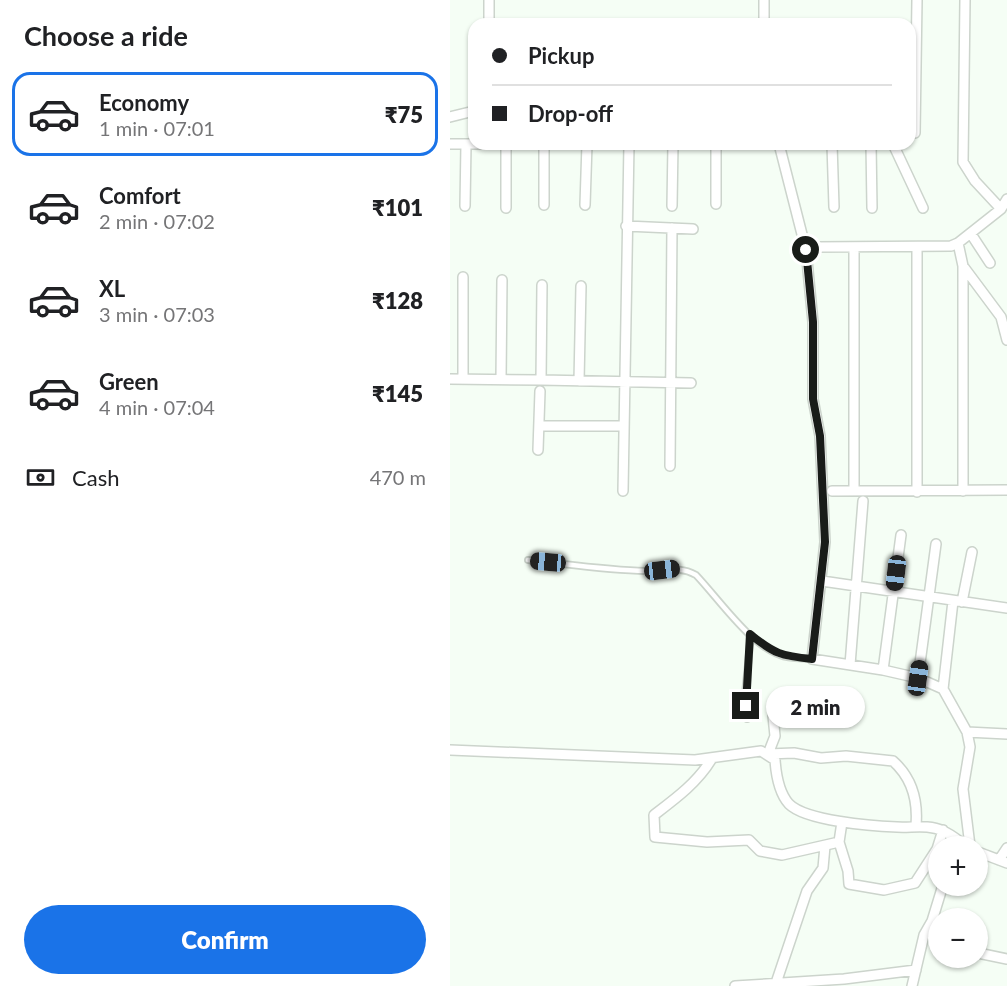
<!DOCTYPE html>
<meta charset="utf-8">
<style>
body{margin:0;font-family:Lato,sans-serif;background:#f6f6f6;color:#202124;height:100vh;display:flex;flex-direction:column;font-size:22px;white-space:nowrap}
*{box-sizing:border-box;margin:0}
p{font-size:20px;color:#757577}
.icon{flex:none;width:33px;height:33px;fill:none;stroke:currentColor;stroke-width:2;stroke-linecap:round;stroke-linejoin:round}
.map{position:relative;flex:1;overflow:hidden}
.sheet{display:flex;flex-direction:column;background:#fff;width:450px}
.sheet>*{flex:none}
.guide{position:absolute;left:18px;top:18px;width:448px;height:132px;border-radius:18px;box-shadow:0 2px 4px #0004;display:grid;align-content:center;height:132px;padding:0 24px;background:#fff}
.controls{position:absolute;left:478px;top:836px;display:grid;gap:12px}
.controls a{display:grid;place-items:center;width:60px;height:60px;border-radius:50%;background:#fff;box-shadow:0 2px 4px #0004;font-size:30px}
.end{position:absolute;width:27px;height:27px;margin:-14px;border:8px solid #191c19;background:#fff;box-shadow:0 0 0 3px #fff}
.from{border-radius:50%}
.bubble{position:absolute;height:42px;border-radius:21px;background:#fff;box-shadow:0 2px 4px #0004;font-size:20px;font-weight:800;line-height:42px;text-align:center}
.car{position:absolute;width:18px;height:36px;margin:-18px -9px;border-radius:8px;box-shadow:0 0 4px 2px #0007;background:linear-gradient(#222 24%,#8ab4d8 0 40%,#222 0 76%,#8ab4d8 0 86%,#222 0)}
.guide b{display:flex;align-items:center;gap:21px;height:57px;font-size:22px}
.guide b+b{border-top:2px solid #e0e0e0}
.guide i{width:15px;height:15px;background:#202124}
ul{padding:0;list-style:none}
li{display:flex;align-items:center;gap:18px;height:84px;margin:0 12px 9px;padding:0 12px;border:3px solid transparent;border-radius:18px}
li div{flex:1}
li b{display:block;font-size:22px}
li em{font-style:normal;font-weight:800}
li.on{border-color:#1a73e8}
li>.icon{width:54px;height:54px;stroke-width:1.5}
h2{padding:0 24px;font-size:27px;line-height:72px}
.pay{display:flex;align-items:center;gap:15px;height:66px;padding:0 24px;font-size:22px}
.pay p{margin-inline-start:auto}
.cta{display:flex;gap:12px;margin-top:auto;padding:12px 24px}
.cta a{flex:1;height:69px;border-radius:36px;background:#1a73e8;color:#fff;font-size:24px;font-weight:800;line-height:69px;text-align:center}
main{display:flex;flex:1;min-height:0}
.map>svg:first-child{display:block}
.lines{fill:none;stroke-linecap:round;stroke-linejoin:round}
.lane-casing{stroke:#ccd4cc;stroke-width:8}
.street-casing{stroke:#ccd4cc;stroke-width:12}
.lane{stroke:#fff;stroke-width:4.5}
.street{stroke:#fff;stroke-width:9}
.route{stroke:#191c19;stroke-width:8}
</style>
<main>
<section class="sheet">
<h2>Choose a ride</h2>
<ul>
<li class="on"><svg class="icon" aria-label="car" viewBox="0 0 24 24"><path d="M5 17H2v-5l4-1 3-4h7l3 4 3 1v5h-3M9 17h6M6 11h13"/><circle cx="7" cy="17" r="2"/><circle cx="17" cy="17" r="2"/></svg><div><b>Economy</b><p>1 min · 07:01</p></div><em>₹75</em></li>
<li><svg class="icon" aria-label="car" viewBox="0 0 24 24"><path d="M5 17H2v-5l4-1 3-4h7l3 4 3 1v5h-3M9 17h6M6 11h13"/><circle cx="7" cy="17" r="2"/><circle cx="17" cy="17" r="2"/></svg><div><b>Comfort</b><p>2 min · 07:02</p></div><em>₹101</em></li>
<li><svg class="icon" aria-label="car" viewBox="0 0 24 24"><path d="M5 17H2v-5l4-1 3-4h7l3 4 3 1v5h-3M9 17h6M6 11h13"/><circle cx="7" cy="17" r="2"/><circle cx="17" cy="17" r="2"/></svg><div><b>XL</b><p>3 min · 07:03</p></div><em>₹128</em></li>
<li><svg class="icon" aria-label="car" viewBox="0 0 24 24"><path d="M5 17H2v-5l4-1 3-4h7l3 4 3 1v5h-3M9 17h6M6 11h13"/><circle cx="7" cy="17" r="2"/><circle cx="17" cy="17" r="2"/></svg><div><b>Green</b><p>4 min · 07:04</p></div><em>₹145</em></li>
</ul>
<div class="pay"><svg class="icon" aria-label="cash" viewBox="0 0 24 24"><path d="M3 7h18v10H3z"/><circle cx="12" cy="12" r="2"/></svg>Cash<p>470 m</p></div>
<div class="cta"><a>Confirm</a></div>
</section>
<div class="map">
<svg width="557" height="986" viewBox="0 0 557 986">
<rect width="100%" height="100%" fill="#f5fef5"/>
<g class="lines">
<defs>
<path id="lane" d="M 78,560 C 117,564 156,570 196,571 C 215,572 228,565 246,575 C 268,598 300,645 330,655 C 339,659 352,658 362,659
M 297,719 L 295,694 L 301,635"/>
<path id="street" d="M 314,0 L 314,24
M 515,0 L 513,162 L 525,181 L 551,209
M 39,24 L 39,0
M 0,117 L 24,111
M 465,133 L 467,0
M 0,144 L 152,144
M 329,144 L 356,250 L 363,322 L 363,399 L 370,436 L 375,542 L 362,659 L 433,670 L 468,678 L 493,689 L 517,732 L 520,747 L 513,789 L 520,846
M 382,144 L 384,207
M 421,144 L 422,208
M 443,144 L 473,208
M 56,145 L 56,208
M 266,204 L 266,144
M 94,205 L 94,144
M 135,205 L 137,144
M 15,206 L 16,144
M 222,206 L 223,144
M 176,226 L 243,229
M 521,234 L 540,263
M 508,243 L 513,266 L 513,491
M 366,247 L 501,246 L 508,243 L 551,209 L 557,199
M 513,266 L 551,317 L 557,340
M 13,277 L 13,378
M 92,285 L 91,380 L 241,383
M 0,379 L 91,380
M 51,379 L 52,280
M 129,381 L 131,286
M 89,426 L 173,426
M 88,450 L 90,391
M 220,466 L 222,228
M 404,490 L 404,247
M 173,491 L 179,144
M 382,491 L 557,490
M 467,492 L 467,247
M 372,581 L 557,608
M 512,602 L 522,552
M 400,665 L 413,501
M 433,670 L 451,535
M 468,678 L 486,544
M 493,689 L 503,601
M 323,716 L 325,736 L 318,754 L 344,753 L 371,758 L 396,756 L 443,761 C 462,778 468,801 466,825
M 517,732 L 557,734
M 0,750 L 245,760 L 311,751 L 325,760 C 326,774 329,793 339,804 C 356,821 422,826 447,827 C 462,828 478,824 493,831 C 501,834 509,841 516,846
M 261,760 C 247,783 225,799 204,815 L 205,837 L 257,842 L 299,840 L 310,851 L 332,855 L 389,842 L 392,822
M 389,842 L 398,871 L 399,884 L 434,890 L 465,883 L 487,849 L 493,830
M 528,852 L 557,863
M 549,860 L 557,848
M 528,953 L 557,959
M 326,983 L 357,891 L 373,868 L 375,846
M 285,986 L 394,979 L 466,970
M 462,986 L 474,935 L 482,921 L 493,885"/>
</defs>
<use href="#lane" class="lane-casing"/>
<use href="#street" class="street-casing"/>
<use href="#lane" class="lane"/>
<use href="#street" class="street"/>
</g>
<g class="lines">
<path class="route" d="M 296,706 L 300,634 C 324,654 332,656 362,659 L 375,542 L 370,436 L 363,399 L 363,322 L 356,250"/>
</g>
</svg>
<div class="controls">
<a>+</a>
<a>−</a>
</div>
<i class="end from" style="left:356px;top:250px"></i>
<i class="end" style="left:296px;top:706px"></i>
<div class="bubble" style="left:316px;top:686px;width:99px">2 min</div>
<i class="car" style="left:98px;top:562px;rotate:275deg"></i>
<i class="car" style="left:212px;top:570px;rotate:83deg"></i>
<i class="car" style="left:446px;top:573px;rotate:187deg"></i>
<i class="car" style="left:468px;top:678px;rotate:8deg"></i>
<div class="guide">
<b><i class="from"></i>Pickup</b>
<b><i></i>Drop-off</b>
</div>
</div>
</main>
